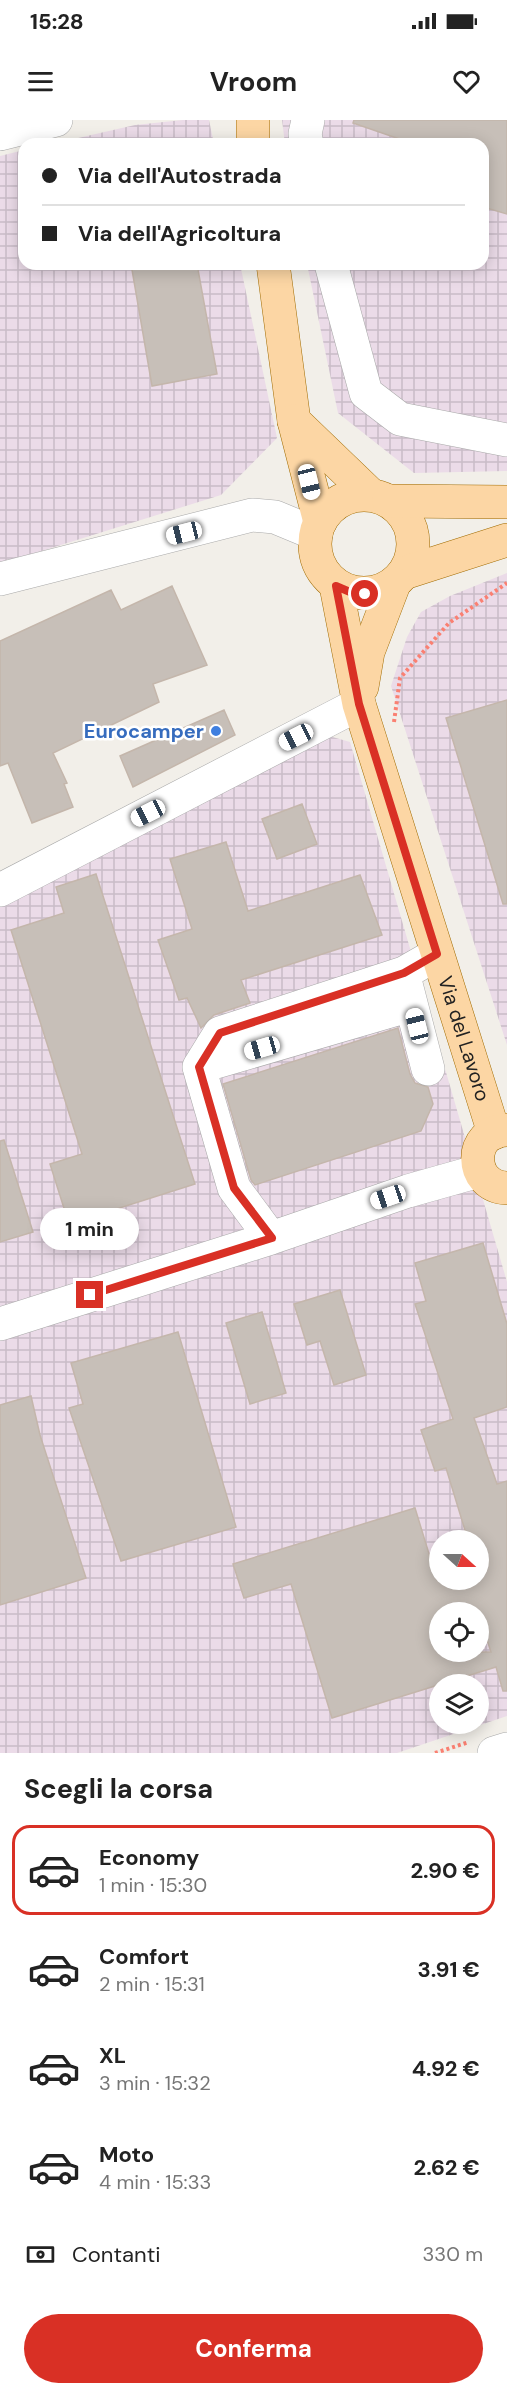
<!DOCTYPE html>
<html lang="it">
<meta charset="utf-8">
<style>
body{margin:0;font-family:"DM Sans",sans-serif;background:#f6f6f6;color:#222;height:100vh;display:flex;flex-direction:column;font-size:22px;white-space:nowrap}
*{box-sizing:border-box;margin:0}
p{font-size:20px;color:#767676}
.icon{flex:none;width:33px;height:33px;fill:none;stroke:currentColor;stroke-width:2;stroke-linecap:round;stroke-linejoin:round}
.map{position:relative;height:1633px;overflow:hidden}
.details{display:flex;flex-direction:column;background:#fff;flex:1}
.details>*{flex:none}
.guide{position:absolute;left:18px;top:18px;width:471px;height:132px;border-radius:18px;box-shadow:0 3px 15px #0003;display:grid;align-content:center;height:132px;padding:0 24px;background:#fff}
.needle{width:39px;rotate:111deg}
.fabs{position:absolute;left:429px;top:1410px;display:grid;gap:12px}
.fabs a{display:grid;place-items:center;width:60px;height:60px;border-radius:50%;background:#fff;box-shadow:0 3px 15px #0003;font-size:30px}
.end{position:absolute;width:27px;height:27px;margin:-14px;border:8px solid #d93025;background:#fff;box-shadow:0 0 0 3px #fff}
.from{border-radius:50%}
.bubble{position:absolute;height:42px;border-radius:21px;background:#fff;box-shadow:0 3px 15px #0003;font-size:20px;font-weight:700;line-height:42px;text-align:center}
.car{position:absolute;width:18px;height:36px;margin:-18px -9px;border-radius:8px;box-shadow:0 0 4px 2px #0007;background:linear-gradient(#fff 24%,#345 0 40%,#fff 0 76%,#345 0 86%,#fff 0)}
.guide b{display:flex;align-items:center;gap:21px;height:57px;font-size:22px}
.guide b+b{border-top:2px solid #e0e0e0}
.guide i{width:15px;height:15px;background:#222}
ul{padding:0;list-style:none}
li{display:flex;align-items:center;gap:18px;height:90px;margin:0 12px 9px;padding:0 12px;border:3px solid transparent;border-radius:18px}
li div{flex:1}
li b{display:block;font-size:22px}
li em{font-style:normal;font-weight:700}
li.selected{border-color:#d93025}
li>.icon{width:54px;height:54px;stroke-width:1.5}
h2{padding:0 24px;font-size:27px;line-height:72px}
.pay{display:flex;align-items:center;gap:15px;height:66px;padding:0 24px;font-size:22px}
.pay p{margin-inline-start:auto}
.action{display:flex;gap:12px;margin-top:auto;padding:12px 24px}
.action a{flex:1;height:69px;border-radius:36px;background:#d93025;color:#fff;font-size:24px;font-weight:700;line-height:69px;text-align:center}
.status{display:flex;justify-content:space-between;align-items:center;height:42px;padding:0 30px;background:#fff;direction:ltr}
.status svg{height:16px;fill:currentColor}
header{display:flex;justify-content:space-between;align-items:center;height:78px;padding:0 24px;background:#fff;font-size:27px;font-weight:700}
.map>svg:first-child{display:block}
.industrial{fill:url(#industrial-grid);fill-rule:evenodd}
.building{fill:#c7bfb8;stroke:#c4b6ab;stroke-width:1.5;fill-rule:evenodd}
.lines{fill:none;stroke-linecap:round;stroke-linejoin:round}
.minor-casing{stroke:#a9a9a9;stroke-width:34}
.major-casing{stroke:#a06b00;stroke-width:34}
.path{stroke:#fa8072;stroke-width:4;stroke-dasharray:3 3;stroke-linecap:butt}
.minor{stroke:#fff;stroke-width:33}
.major{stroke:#fcd6a4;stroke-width:33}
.route{stroke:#d93025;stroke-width:8}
.shop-dot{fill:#3f7fe0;stroke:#fff;stroke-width:2}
.labels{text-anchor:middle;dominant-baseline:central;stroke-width:5;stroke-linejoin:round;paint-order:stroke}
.shop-label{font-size:20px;font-weight:bold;fill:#366cbe;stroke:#fff;text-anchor:end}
.street-label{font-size:20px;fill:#222;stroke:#fff}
</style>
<div class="status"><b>15:28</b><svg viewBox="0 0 49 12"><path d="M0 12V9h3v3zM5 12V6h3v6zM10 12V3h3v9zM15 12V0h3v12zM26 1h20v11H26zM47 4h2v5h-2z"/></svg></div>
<header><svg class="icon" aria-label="menu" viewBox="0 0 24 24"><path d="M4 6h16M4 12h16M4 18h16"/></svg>Vroom<svg class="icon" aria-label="heart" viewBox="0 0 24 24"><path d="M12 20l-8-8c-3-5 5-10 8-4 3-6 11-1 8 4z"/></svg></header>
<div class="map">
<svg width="507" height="1633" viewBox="0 0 507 1633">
<defs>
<pattern id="industrial-grid" width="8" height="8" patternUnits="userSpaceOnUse" patternTransform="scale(1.5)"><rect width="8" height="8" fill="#ebdbe8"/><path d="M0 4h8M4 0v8" fill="none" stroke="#c9bcc7"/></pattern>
</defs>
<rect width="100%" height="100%" fill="#f2efe9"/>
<path class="industrial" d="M 183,0 L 209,0 L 214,24 L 52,24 L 135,5 Z
M 282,0 L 507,0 L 507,351 L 414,353 L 338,293 L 307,144 L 483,144 L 483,24 L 285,24 Z
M 24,30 L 24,144 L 240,144 L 277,318 L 221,375 L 0,444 L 0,36 Z
M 507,453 L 507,925 L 391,566 L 407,517 L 421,492 L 450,476 Z
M 322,614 L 350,622 L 507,1162 L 507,1596 L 397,1633 L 0,1633 L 0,775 ZM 440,1420 L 478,1420 L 478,1460 L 440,1460 ZM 440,1492 L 478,1492 L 478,1532 L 440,1532 ZM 440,1564 L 478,1564 L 478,1604 L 440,1604 Z"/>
<path class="building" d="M 354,0 L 507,0 L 507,94 L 483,87 L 483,24 L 414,24 L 353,3 Z
M 131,144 L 197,144 L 217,254 L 152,266 Z
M 172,466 L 207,545 L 153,564 L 159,582 L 53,633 L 67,663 L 64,664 L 73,687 L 32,703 L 8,643 L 0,646 L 0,521 L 111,470 L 121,490 Z
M 507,580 L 507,784 L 503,784 L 446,598 Z
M 224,590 L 235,615 L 133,667 L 120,636 Z
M 302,684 L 317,724 L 277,739 L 262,699 Z
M 226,722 L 248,791 L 360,755 L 382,815 L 241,860 L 250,883 L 214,895 L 201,908 L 187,878 L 179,880 L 158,820 L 192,809 L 170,739 Z
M 96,754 L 195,1064 L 69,1104 L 50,1044 L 82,1034 L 11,810 L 64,793 L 56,767 Z
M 398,908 L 410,954 L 415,963 L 428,967 L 433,984 L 421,1011 L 255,1065 L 251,1060 L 223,964 Z
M 4,1020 L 33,1112 L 0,1122 L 0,1021 Z
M 483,1123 L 507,1204 L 507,1287 L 474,1298 L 497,1364 L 507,1361 L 507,1571 L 503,1571 L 496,1547 L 332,1598 L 291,1464 L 244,1478 L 233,1444 L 415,1388 L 437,1460 L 478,1460 L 478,1420 L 468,1420 L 446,1348 L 435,1351 L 421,1310 L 453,1299 L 415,1184 L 426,1181 L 415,1143 ZM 440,1492 L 478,1492 L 491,1532 L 440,1532 Z
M 340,1170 L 366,1255 L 334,1265 L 320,1221 L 307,1225 L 294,1184 Z
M 262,1192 L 286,1273 L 250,1284 L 226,1203 Z
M 178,1212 L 236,1407 L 121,1441 L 69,1288 L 83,1284 L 71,1243 Z
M 31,1276 L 40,1315 L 86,1458 L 0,1485 L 0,1285 Z"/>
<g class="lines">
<defs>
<path id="minor" d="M 0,14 L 56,0
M 307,24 L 305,14 L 308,0
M 331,144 L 366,273 L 400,299 L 507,320
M 0,459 L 252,395 L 275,397 L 316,414
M 0,770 L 359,584
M 406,864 L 428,949
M 199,947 L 411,885
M 271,1118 L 234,1068 L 199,947 L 220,913 L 404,853 L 437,834
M 0,1204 L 271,1118 L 408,1071 L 479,1051
M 494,1633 L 507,1629"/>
<g id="major">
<path d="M 253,24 L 253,0"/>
<path d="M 273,144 L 294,301 L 320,402"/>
<path d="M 294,301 L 371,375"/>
<circle cx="364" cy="424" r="49"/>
<path d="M 389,381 L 507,382"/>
<path d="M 404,453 L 507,420"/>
<path id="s1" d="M 336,466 L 359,584 L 494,1013"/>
<path d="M 362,567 L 368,532 L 394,464"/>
<path d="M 507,1010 C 468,1010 468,1067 507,1068"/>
</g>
</defs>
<use href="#minor" class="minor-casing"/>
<use href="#major" class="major-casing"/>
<path class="path" d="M 394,602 L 400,558 L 449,503 L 507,463
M 435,1633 L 469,1622"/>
<use href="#minor" class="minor"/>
<use href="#major" class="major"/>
</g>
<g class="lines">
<path class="route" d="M 90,1175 L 272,1118 L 234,1068 L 199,947 L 220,913 L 404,853 L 437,834 L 359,584 L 336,466 L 350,472 L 365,474"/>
</g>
<circle class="shop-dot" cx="216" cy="611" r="6"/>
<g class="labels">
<g class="shop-label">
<text x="204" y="611">Eurocamper</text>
</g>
<g class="street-label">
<text stroke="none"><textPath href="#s1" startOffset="471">Via del Lavoro</textPath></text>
</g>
</g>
</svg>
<div class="fabs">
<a><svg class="needle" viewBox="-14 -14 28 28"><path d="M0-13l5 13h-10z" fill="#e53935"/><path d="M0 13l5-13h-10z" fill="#767676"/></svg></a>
<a><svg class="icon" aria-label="locate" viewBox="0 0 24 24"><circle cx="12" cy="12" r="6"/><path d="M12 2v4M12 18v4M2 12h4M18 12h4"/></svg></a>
<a><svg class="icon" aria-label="layers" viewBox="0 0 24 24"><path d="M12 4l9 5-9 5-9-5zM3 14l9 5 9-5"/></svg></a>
</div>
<i class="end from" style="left:365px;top:474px"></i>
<i class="end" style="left:90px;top:1175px"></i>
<div class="bubble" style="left:40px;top:1088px;width:99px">1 min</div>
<i class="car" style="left:309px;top:362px;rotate:166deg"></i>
<i class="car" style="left:184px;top:413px;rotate:256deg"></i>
<i class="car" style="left:296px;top:617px;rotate:243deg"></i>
<i class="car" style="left:148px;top:693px;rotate:243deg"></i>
<i class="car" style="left:417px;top:906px;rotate:346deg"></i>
<i class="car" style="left:262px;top:928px;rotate:254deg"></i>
<i class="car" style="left:388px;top:1077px;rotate:251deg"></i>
<div class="guide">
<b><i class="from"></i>Via dell'Autostrada</b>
<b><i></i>Via dell'Agricoltura</b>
</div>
</div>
<section class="details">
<h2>Scegli la corsa</h2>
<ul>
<li class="selected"><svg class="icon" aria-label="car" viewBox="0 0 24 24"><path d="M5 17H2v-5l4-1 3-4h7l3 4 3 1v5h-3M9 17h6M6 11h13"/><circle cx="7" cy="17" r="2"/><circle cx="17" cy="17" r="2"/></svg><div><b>Economy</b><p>1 min · 15:30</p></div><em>2.90 €</em></li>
<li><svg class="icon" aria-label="car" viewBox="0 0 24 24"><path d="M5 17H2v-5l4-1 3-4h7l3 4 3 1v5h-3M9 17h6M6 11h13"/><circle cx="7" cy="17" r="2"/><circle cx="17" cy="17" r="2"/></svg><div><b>Comfort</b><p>2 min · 15:31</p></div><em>3.91 €</em></li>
<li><svg class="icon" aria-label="car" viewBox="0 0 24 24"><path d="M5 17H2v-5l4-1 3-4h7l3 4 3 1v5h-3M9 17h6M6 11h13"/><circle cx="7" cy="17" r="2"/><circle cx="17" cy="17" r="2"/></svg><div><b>XL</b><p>3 min · 15:32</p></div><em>4.92 €</em></li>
<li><svg class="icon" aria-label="car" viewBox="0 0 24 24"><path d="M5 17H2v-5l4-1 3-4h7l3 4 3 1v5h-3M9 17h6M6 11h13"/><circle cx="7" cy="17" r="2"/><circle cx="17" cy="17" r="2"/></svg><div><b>Moto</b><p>4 min · 15:33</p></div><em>2.62 €</em></li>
</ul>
<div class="pay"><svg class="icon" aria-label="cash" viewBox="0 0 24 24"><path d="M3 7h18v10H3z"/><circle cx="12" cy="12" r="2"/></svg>Contanti<p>330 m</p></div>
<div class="action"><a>Conferma</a></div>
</section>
